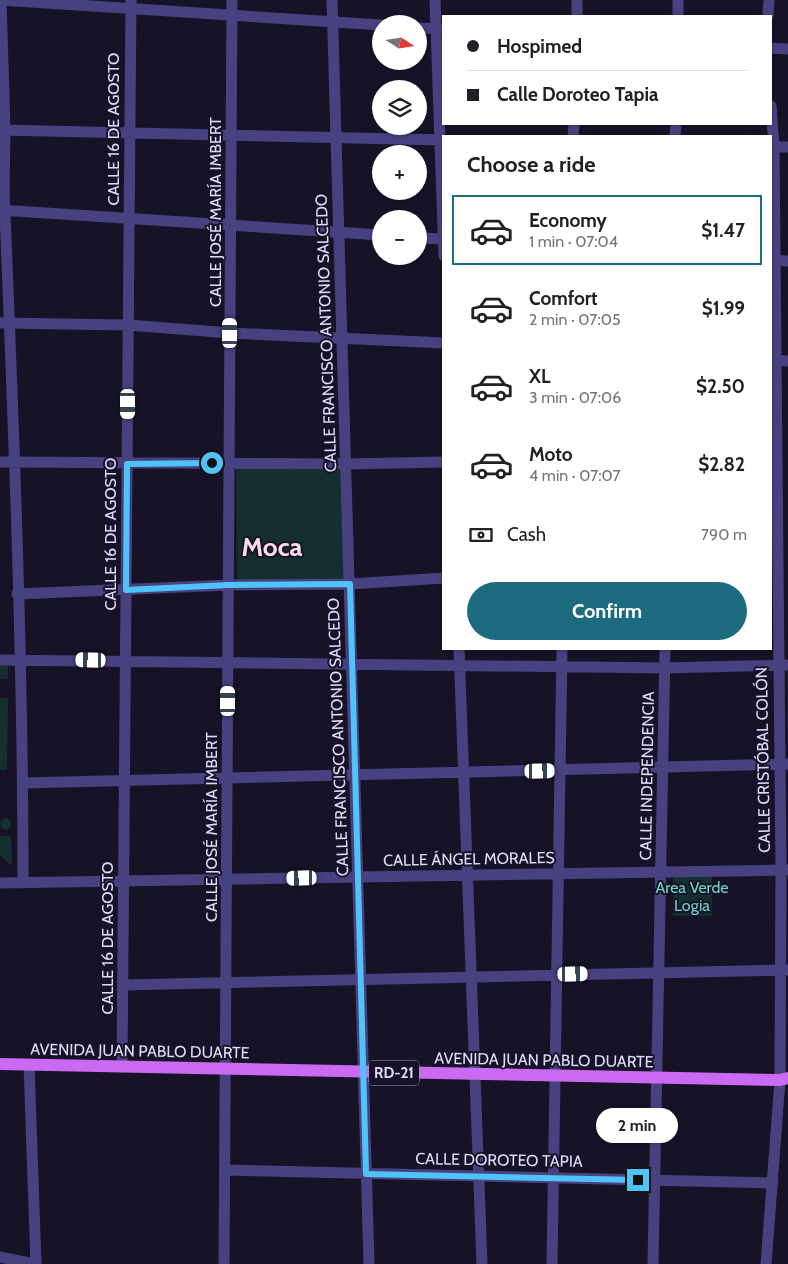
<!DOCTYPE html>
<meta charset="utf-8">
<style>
body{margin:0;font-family:Cabin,sans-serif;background:#f2f2f2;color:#202124;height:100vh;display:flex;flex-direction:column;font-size:19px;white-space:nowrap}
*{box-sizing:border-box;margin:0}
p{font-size:16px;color:#757577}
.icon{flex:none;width:28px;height:28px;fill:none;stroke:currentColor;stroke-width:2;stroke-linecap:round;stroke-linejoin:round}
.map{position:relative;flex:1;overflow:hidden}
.side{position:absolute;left:442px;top:135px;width:330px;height:515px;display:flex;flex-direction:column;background:#fff;border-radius:0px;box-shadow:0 1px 4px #0004}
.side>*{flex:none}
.banner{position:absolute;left:442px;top:15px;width:330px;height:110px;border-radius:0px;box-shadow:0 1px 4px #0004;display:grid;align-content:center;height:110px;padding:0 25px;background:#fff}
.needle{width:32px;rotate:102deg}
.fabs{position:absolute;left:372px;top:15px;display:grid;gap:10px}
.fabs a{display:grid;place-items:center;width:55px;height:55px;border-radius:50%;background:#fff;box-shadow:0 1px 4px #0004;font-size:25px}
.end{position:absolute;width:22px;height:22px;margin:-11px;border:6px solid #4fc3f7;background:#111;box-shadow:0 0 0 2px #111}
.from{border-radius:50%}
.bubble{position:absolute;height:35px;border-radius:18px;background:#fff;box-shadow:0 1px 4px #0004;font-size:16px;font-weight:800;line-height:35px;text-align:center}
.car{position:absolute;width:15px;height:30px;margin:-15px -8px;border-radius:6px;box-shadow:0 0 4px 1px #0007;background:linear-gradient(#fff 24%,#345 0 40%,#fff 0 76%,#345 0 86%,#fff 0)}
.banner b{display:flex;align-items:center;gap:18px;height:48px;font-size:19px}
.banner b+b{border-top:1px solid #e0e0e0}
.banner i{width:12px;height:12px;background:#202124}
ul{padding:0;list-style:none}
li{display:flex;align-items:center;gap:15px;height:70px;margin:0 10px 8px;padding:0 15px;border:2px solid transparent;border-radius:0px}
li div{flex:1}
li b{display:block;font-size:19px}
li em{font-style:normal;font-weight:800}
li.selected{border-color:#1c6b7e}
li>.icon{width:45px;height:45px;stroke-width:1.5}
h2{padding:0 25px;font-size:22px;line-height:60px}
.pay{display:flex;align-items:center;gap:12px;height:55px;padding:0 25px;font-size:19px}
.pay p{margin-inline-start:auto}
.primary-button{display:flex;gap:10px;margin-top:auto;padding:10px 25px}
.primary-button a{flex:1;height:58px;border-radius:30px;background:#1c6b7e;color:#fff;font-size:20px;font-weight:800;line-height:58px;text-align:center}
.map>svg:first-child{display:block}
.green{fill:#152e2f}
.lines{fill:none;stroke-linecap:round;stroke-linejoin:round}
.minor{stroke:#484180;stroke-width:11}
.primary{stroke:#ca6af2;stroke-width:12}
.route{stroke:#4fc3f7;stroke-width:6}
.labels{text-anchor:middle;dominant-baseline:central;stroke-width:4;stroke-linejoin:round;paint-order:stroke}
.shield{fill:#171226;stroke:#a49dbc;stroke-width:1}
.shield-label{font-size:15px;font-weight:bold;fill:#e0d9fc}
.street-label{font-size:16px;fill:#e0d9fc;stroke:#171226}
.park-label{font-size:16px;fill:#6bd6c4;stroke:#171226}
.town-label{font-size:26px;font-weight:bold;fill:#fcdbed;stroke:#171226}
</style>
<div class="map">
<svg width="788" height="1264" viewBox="0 0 788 1264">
<rect width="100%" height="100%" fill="#171226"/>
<path class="green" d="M 236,468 L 341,470 L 346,581 L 237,582 Z
M 0,665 L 8,665 L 8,679 L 0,679 Z
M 0,698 L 8,698 L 7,770 L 0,770 Z
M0.5 824a5.5 5.5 0 1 1 11 0a5.5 5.5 0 1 1-11 0Z
M 0,836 L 11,836 L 12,866 L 0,855 Z
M 712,876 L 712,916 L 673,916 L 673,877 Z"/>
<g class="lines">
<path class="minor" d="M 0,0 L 381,25
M 1,0 C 2,43 4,86 5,129 C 5,157 3,185 5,213 C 14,436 23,659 23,883
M 332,0 L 369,1264
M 435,0 L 444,256
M 577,16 L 577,0
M 678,16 L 678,0
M 768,16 L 769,0
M 419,28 L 442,29
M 771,48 L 788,49
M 0,130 L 444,140
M 573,136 L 574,124
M 675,136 L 676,124
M 771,147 L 788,147
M 0,210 L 381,235
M 419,238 L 444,239
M 771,260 L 788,261
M 0,323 L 128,325 L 230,333 L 444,343
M 771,360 L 788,361
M 0,462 L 346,464 L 444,462
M 17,594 L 229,585 L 350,584 L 444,578
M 459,649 L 482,1264
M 0,660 L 665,668 L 788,665
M 23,783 L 788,764
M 0,883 L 788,870
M 123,985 L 788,970
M 29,1065 L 36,1264
M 122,1067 L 131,0
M 225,1170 L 773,1183
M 0,1257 L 34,1264
M 224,1264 L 232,0
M 552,1264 L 562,649
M 653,1264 L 665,649
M 766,1264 L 780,1080 L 781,870 L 774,147 L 771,106"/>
<path class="primary" d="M 0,1064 L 780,1080 L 788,1078"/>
</g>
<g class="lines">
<path class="route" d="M 212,463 L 127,464 L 126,590 L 228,585 L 350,584 L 366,1174 L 638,1180"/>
</g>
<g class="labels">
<rect class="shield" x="369" y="1060.5" width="50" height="25" rx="4"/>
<g class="shield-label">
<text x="394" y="1073">RD-21</text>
</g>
<g class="street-label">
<text transform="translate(113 129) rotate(-90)">CALLE 16 DE AGOSTO</text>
<text transform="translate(215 212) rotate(-90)">CALLE JOSÉ MARÍA IMBERT</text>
<text transform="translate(326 333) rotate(-92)">CALLE FRANCISCO ANTONIO SALCEDO</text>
<text transform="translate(110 534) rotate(-90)">CALLE 16 DE AGOSTO</text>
<text transform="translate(338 737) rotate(-92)">CALLE FRANCISCO ANTONIO SALCEDO</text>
<text transform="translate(763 760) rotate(-91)">CALLE CRISTÓBAL COLÓN</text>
<text transform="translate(647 776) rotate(-89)">CALLE INDEPENDENCIA</text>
<text transform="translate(211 827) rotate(-90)">CALLE JOSÉ MARÍA IMBERT</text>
<text transform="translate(469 859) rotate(-1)">CALLE ÁNGEL MORALES</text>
<text transform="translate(107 938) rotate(-90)">CALLE 16 DE AGOSTO</text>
<text transform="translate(140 1051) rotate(1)">AVENIDA JUAN PABLO DUARTE</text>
<text transform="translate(544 1060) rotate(1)">AVENIDA JUAN PABLO DUARTE</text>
<text transform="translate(499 1160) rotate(1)">CALLE DOROTEO TAPIA</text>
</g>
<g class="park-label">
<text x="692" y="887">Area Verde<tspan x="692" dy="18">Logia</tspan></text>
</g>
<g class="town-label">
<text x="272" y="547">Moca</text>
</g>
</g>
</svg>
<div class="fabs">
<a><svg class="needle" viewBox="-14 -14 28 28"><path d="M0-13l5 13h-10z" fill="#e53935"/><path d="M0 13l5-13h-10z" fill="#757577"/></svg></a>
<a><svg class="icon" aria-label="layers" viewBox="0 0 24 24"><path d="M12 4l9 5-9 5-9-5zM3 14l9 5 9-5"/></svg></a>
<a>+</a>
<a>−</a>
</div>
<i class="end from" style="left:212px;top:463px"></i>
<i class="end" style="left:638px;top:1180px"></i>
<div class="bubble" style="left:596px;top:1108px;width:82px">2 min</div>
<i class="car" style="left:230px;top:333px;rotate:0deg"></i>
<i class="car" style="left:128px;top:404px;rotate:180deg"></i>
<i class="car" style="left:91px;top:660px;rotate:271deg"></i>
<i class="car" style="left:228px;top:701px;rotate:0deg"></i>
<i class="car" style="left:540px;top:771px;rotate:89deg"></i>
<i class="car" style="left:302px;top:878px;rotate:269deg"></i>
<i class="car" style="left:573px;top:974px;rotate:89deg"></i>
<div class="banner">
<b><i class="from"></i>Hospimed</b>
<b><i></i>Calle Doroteo Tapia</b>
</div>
<section class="side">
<h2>Choose a ride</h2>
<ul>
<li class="selected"><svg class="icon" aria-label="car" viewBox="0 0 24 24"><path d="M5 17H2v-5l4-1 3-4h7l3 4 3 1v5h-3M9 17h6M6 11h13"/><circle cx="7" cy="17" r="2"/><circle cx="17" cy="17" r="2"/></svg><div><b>Economy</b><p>1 min · 07:04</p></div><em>$1.47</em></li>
<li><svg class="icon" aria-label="car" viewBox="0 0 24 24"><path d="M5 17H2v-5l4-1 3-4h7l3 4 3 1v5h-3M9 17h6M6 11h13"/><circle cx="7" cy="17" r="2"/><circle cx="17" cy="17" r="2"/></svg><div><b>Comfort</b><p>2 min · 07:05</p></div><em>$1.99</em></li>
<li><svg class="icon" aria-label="car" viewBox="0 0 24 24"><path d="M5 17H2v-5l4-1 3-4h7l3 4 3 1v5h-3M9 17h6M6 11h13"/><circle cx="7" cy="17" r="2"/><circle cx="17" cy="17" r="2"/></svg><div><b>XL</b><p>3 min · 07:06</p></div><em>$2.50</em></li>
<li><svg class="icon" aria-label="car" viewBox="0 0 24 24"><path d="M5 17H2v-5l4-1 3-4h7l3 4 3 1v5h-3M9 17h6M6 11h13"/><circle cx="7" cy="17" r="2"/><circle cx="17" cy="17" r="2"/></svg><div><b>Moto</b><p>4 min · 07:07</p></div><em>$2.82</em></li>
</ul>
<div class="pay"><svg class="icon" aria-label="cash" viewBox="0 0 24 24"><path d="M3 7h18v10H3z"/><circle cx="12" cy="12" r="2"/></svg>Cash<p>790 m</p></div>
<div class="primary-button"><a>Confirm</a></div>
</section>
</div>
